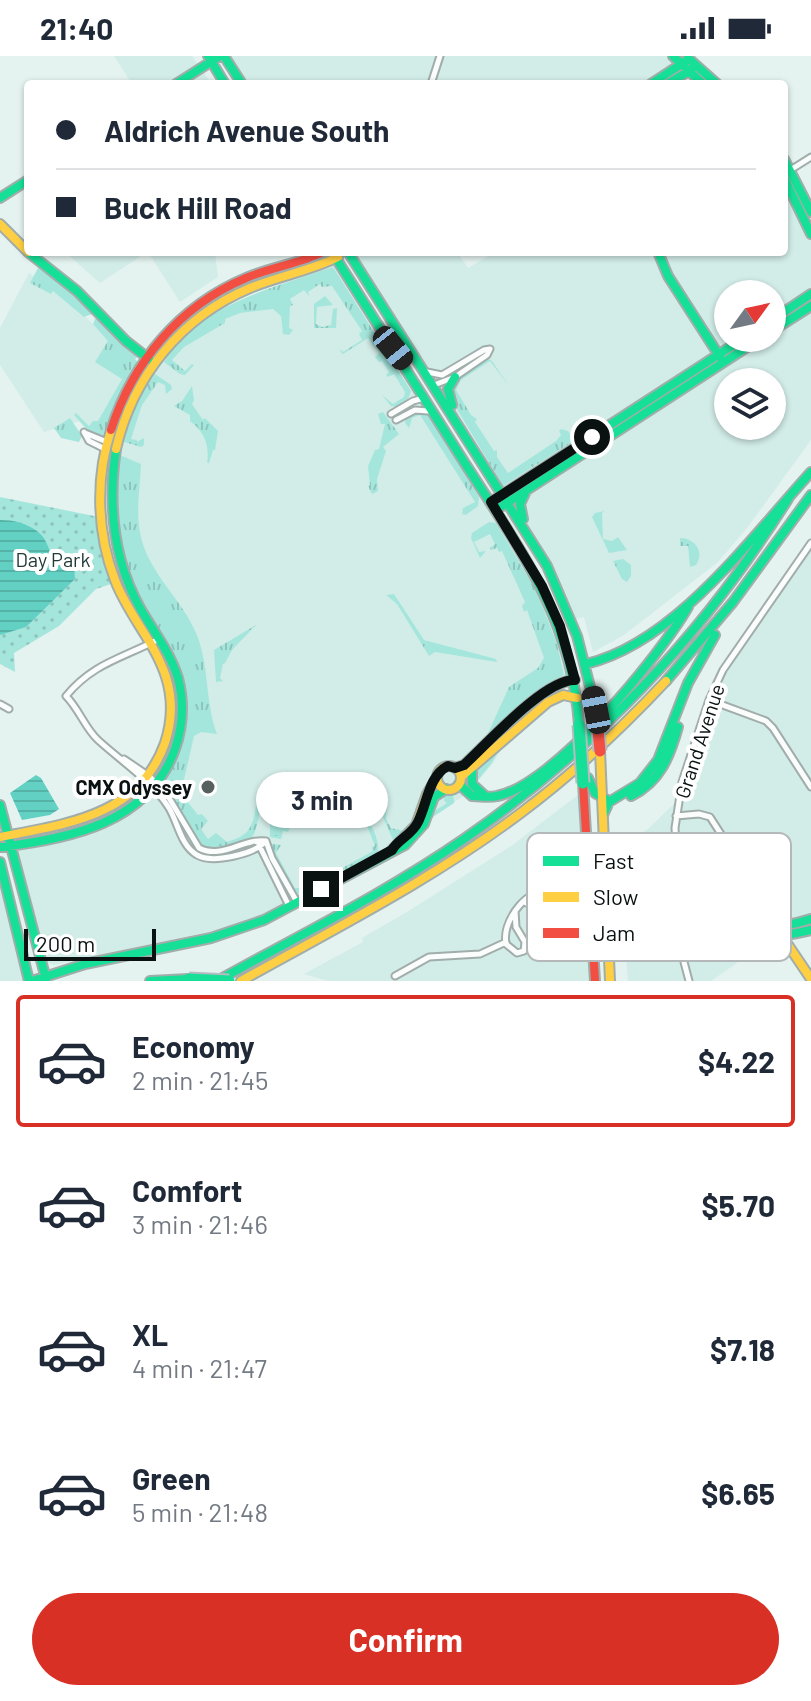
<!DOCTYPE html>
<meta charset="utf-8">
<style>
body{margin:0;font-family:Barlow,sans-serif;background:#f2f2f3;color:#1f2937;height:100vh;display:flex;flex-direction:column;font-size:30px;white-space:nowrap}
*{box-sizing:border-box;margin:0}
p{font-size:26px;color:#747a83}
.icon{flex:none;width:44px;height:44px;fill:none;stroke:currentColor;stroke-width:2;stroke-linecap:round;stroke-linejoin:round}
.map{position:relative;height:925px;overflow:hidden}
.drawer{display:flex;flex-direction:column;background:#fff;flex:1}
.drawer>*{flex:none}
.hud{position:absolute;left:24px;top:24px;width:764px;height:176px;border-radius:8px;box-shadow:0 2px 6px #0004;display:grid;align-content:center;height:176px;padding:0 32px;background:#fff}
.needle{width:52px;rotate:57deg}
.buttons{position:absolute;left:714px;top:224px;display:grid;gap:16px}
.buttons a{display:grid;place-items:center;width:72px;height:72px;border-radius:50%;background:#fff;box-shadow:0 2px 6px #0004;font-size:40px}
.scale{position:absolute;left:24px;bottom:20px;width:132px;box-sizing:border-box;padding-left:8px;border:4px solid #091211;border-top:0;font-size:22px;line-height:28px;white-space:nowrap;color:#091211;-webkit-text-stroke:6px #fff;paint-order:stroke}
.end{position:absolute;width:36px;height:36px;margin:-18px;border:10px solid #091211;background:#fff;box-shadow:0 0 0 4px #fff}
.from{border-radius:50%}
.bubble{position:absolute;height:56px;border-radius:28px;background:#fff;box-shadow:0 2px 6px #0004;font-size:26px;font-weight:700;line-height:56px;text-align:center}
.car{position:absolute;width:24px;height:48px;margin:-24px -12px;border-radius:10px;box-shadow:0 0 6px 2px #0007;background:linear-gradient(#222 24%,#8ab4d8 0 40%,#222 0 76%,#8ab4d8 0 86%,#222 0)}
.hud b{display:flex;align-items:center;gap:28px;height:76px;font-size:30px}
.hud b+b{border-top:2px solid #e0e1e3}
.hud i{width:20px;height:20px;background:#1f2937}
ul{padding:14px 0 0;list-style:none}
li{display:flex;align-items:center;gap:24px;height:132px;margin:0 16px 12px;padding:0 16px;border:4px solid transparent;border-radius:8px}
li div{flex:1}
li b{display:block;font-size:30px}
li em{font-style:normal;font-weight:700}
li.selected{border-color:#d93025}
li>.icon{width:72px;height:72px;stroke-width:1.5}
.primary-button{display:flex;gap:16px;margin-top:auto;padding:16px 32px}
.primary-button a{flex:1;height:92px;border-radius:48px;background:#d93025;color:#fff;font-size:32px;font-weight:700;line-height:92px;text-align:center}
.status{display:flex;justify-content:space-between;align-items:center;height:56px;padding:0 40px;background:#fff;direction:ltr}
.status svg{height:22px;fill:currentColor}
.map>svg:first-child{display:block}
.built{fill:#d2ece8;fill-rule:evenodd}
.grass{fill:url(#grass-tufts)}
.wetland{fill:url(#wetland-marsh)}
.park{fill:url(#park-dots)}
.water{fill:url(#water-rules)}
.lines{fill:none;stroke-linecap:round;stroke-linejoin:round}
.street-casing{stroke:#a1adaa;stroke-width:9}
.fast-casing{stroke:#a1adaa;stroke-width:12}
.slow-casing{stroke:#a1adaa;stroke-width:12}
.jam-casing{stroke:#a1adaa;stroke-width:12}
.street{stroke:#fbfdfd;stroke-width:5}
.fast{stroke:#16e098;stroke-width:8}
.slow{stroke:#ffcf43;stroke-width:8}
.jam{stroke:#f24e42;stroke-width:8}
.fast-bridge-casing{stroke:#b7bbc1;stroke-width:15;stroke-linecap:butt}
.jam-bridge-casing{stroke:#b7bbc1;stroke-width:15;stroke-linecap:butt}
.fast-bridge{stroke:#16e098;stroke-width:11}
.jam-bridge{stroke:#f24e42;stroke-width:11}
.route{stroke:#091211;stroke-width:10}
.poi-dot{fill:#56615f;stroke:#fff;stroke-width:3}
.labels{text-anchor:middle;dominant-baseline:central;stroke-width:8;stroke-linejoin:round;paint-order:stroke}
.park-label{font-size:20px;fill:#223a36;stroke:#fff}
.street-label{font-size:20px;fill:#091211;stroke:#fff}
.poi-label{font-size:20px;font-weight:bold;fill:#091211;stroke:#fff;text-anchor:end}
.key{fill:#fff;stroke:#b5b8b8;stroke-width:2}
.key-label{font-size:22px;fill:#091211}
</style>
<div class="status"><b>21:40</b><svg viewBox="0 0 49 12"><path d="M0 12V9h3v3zM5 12V6h3v6zM10 12V3h3v9zM15 12V0h3v12zM26 1h20v11H26zM47 4h2v5h-2z"/></svg></div>
<div class="map">
<svg width="811" height="925" viewBox="0 0 811 925">
<defs>
<pattern id="grass-tufts" width="24" height="20" patternUnits="userSpaceOnUse" patternTransform="scale(2)"><rect width="24" height="20" fill="#a5e6dc"/><path d="M3 7l-1-3M5 7V3M7 7l1-3M15 17l-1-3M17 17v-4M19 17l1-3" fill="none" stroke="#8dc4bc"/></pattern>
<pattern id="wetland-marsh" width="20" height="14" patternUnits="userSpaceOnUse" patternTransform="scale(2)"><rect width="20" height="14" fill="#a5e6dc"/><path d="M1 5h8M5 5V1M11 12h8M15 12V8" fill="none" stroke="#8dc4bc"/></pattern>
<pattern id="park-dots" width="8" height="8" patternUnits="userSpaceOnUse" patternTransform="scale(2)"><rect width="8" height="8" fill="#a5e6dc"/><path d="M2 2h.1M6 6h.1" fill="none" stroke="#8dc4bc" stroke-width="1.8" stroke-linecap="round"/></pattern>
<pattern id="water-rules" width="6" height="5" patternUnits="userSpaceOnUse" patternTransform="scale(2)"><rect width="6" height="5" fill="#62d1c4"/><path d="M0 2.5h6" fill="none" stroke="#54b2a7"/></pattern>
</defs>
<rect width="100%" height="100%" fill="#e4f3f0"/>
<path class="built" d="M 114,0 L 192,0 L 212,28 L 132,28 Z
M 224,0 L 673,0 L 681,8 L 651,28 L 242,28 Z
M 784,122 L 811,178 L 811,238 L 772,264 L 772,238 L 728,238 L 728,282 L 744,282 L 503,438 L 348,196 L 457,196 L 468,212 L 495,196 L 784,196 Z
M 65,196 L 147,196 L 100,227 Z
M 148,196 L 215,196 L 218,221 L 180,246 Z
M 333,208 L 539,534 L 558,584 L 566,619 L 544,634 L 524,653 L 494,706 L 469,736 L 395,787 L 346,815 L 263,859 L 222,873 L 54,909 L 46,906 L 17,793 L 105,771 L 137,753 L 153,739 L 170,714 L 185,654 L 118,404 L 122,382 L 150,320 L 199,270 Z
M 29,217 L 59,237 L 133,304 L 94,373 L 81,365 L 44,376 L 0,309 L 0,272 Z
M 811,250 L 811,384 L 747,472 L 718,506 L 624,579 L 593,596 L 584,561 L 573,564 L 521,459 L 526,435 L 761,282 L 772,282 L 772,275 ZM 728,326 L 772,326 L 772,370 L 728,370 Z
M 811,487 L 811,863 L 792,872 L 727,873 L 605,843 L 608,794 L 632,784 L 648,773 L 677,745 L 709,644 L 723,614 Z
M 583,727 L 590,925 L 328,925 L 304,918 L 363,886 L 362,882 L 407,856 L 511,790 L 578,739 Z
M 0,805 L 29,925 L 0,925 Z
M 631,873 L 647,874 L 698,889 L 744,899 L 744,902 L 711,925 L 628,925 L 624,875 Z"/>
<path class="grass" d="M 333,211 L 411,335 L 408,343 L 397,351 L 391,350 L 382,339 L 393,348 L 404,341 L 405,336 L 394,318 L 388,321 L 386,319 L 389,316 L 382,305 L 379,306 L 375,301 L 379,297 L 368,282 L 343,298 L 341,296 L 340,293 L 343,296 L 362,284 L 359,278 L 362,275 L 332,230 L 322,231 L 320,228 L 308,236 L 309,240 L 304,234 L 290,243 L 293,249 L 290,250 L 289,272 L 293,274 L 289,279 L 283,278 L 281,260 L 273,253 L 240,257 L 225,263 L 225,267 L 184,291 L 172,304 L 185,315 L 192,308 L 194,309 L 185,319 L 180,318 L 164,306 C 193,250 279,230 333,211 Z
M 38,212 L 62,228 L 92,258 L 84,261 L 53,235 L 51,238 L 30,227 Z
M 325,240 L 333,249 L 317,251 L 316,268 L 322,271 L 331,269 L 333,253 L 337,252 L 336,272 L 314,272 L 314,248 Z
M 95,263 L 99,263 L 137,301 L 135,303 L 138,306 L 120,339 L 102,381 L 89,376 L 74,359 L 76,357 L 89,370 L 93,365 L 98,365 L 122,323 L 95,306 L 108,285 L 93,268 Z
M 489,303 L 492,305 L 509,330 L 490,305 L 461,324 L 456,334 L 471,359 L 477,363 L 475,366 L 494,395 L 497,394 L 497,401 L 508,417 L 556,385 L 561,379 L 559,375 L 561,373 L 568,375 L 575,384 L 503,430 L 451,343 C 451,322 471,310 489,303 Z
M 155,318 L 171,329 L 172,333 L 166,338 L 165,329 L 158,326 L 142,349 L 131,383 L 137,384 L 137,386 L 144,382 L 144,389 L 141,391 L 121,385 C 126,362 138,341 149,320 Z
M 192,330 L 194,344 L 192,348 L 203,364 L 205,362 L 218,375 L 215,394 L 213,394 L 209,407 L 207,407 C 210,390 204,375 190,365 L 190,359 L 174,350 L 182,345 Z
M 383,356 L 399,378 L 383,391 L 386,395 L 377,423 L 378,435 L 372,438 L 368,430 L 370,429 L 368,410 L 375,394 L 379,393 L 385,368 L 381,368 L 378,358 Z
M 415,356 L 428,357 L 479,441 L 478,450 L 466,459 L 462,458 L 463,452 L 475,446 L 420,359 L 412,362 L 409,372 L 405,367 L 406,361 Z
M 70,362 L 82,380 L 79,386 L 61,382 L 54,372 Z
M 122,400 L 141,408 C 139,449 131,476 156,515 C 171,539 192,560 200,588 C 209,618 206,649 217,678 L 201,676 L 194,680 L 183,728 L 179,731 L 185,736 L 183,740 L 198,759 L 202,758 L 208,765 L 201,773 L 208,783 L 216,777 L 227,786 C 255,778 252,767 258,741 L 261,739 L 263,746 C 258,757 258,776 250,784 L 217,794 L 201,790 L 178,749 L 163,728 L 181,687 L 181,626 L 139,544 L 121,495 L 115,460 L 114,426 L 118,402 Z
M 605,455 L 602,457 L 603,483 L 612,485 L 618,481 L 627,494 L 609,497 L 592,461 L 595,457 Z
M 489,466 L 496,467 L 537,536 L 557,588 L 564,619 L 547,630 L 521,657 L 491,708 L 472,731 L 463,730 L 456,714 L 485,684 L 509,631 L 538,612 L 544,602 L 527,554 L 524,556 L 522,550 L 525,546 L 502,495 L 499,496 L 497,492 L 491,494 L 490,492 L 495,488 L 490,478 L 474,486 L 479,496 L 486,495 L 480,502 L 471,482 L 472,477 Z
M 680,482 C 695,482 705,496 696,509 L 690,511 L 688,490 L 680,490 Z
M 623,503 L 631,509 L 631,520 L 627,526 L 622,523 L 613,505 Z
M 394,538 L 424,584 L 496,603 L 497,606 L 435,596 L 429,600 L 397,548 L 386,539 Z
M 256,569 L 232,594 L 225,607 L 223,608 L 220,622 L 223,625 L 216,626 L 214,594 Z
M 438,725 C 447,725 455,739 454,747 L 397,785 L 393,784 L 380,754 L 387,751 L 386,763 L 391,772 L 403,775 L 447,747 L 444,745 L 444,737 L 436,730 Z
M 278,752 L 318,762 L 319,764 L 304,762 L 301,767 L 293,764 L 288,776 L 283,775 L 281,783 L 270,781 L 270,763 Z
M 360,757 C 370,762 380,785 378,796 L 302,838 L 297,838 L 274,798 L 272,788 L 281,789 L 276,797 L 295,832 L 306,832 L 373,795 L 372,791 L 375,790 L 364,762 L 331,768 L 331,764 L 325,765 L 325,762 Z"/>
<path class="wetland" d="M 278,754 L 286,756 L 288,762 L 278,779 L 275,780 L 272,770 Z"/>
<path class="park" d="M 0,441 L 99,461 L 114,527 L 96,533 L 59,570 L 14,597 L 15,616 L 0,608 Z"/>
<path class="water" d="M 0,464 C 13,464 26,467 37,475 C 54,488 43,505 74,507 L 75,523 L 26,571 L 0,579 Z
M 36,719 L 41,722 L 59,753 L 50,759 L 22,764 L 10,737 Z"/>
<g class="lines">
<defs>
<path id="street" d="M 431,28 L 440,0
M 784,118 L 811,101
M 427,316 L 442,319 L 484,294 L 490,293
M 434,329 L 455,321 L 487,299 L 490,293
M 391,358 L 413,345 L 424,342
M 396,364 L 415,354 L 428,355
M 84,376 L 89,385 L 105,393
M 85,377 L 107,386
M 159,583 C 123,602 93,607 66,640 C 79,653 85,672 98,684 C 122,706 152,725 169,752 C 178,767 181,790 197,799 C 212,808 255,798 266,785
M 709,644 L 766,665 L 773,672 L 811,731
M 0,648 L 9,653
M 124,703 L 149,720 L 166,737 L 199,792 C 222,804 242,782 266,785
M 676,760 L 699,758 L 710,761 L 762,842 L 779,873
M 266,785 L 272,802 L 297,846
M 259,789 L 289,850
M 526,847 L 545,843 L 591,851
M 515,855 L 516,871 L 525,886 L 524,895 L 517,897 L 506,888 C 502,867 523,837 544,835 C 558,833 575,838 589,841
M 395,920 L 429,901 L 480,898 L 506,886
M 689,925 L 684,906 L 675,772 L 682,726 L 709,644 L 723,614 L 811,487"/>
<path id="fast" d="M 208,0 L 225,28
M 224,0 L 242,28
M 673,0 L 703,28
M 688,2 L 717,28
M 176,28 L 220,0
M 651,28 L 689,3
M 668,28 L 692,13
M 784,103 L 811,156
M 784,122 L 811,178
M 0,142 L 28,124
M 28,196 L 77,235 L 126,285 L 149,303
M 332,196 C 374,263 417,331 459,398 C 517,490 571,557 579,669
M 348,196 L 547,510 L 577,580 L 596,654
M 658,196 L 668,220 L 720,301
M 772,264 L 811,238
M 772,275 L 811,250
M 452,349 L 448,333 L 455,321
M 491,446 L 744,282
M 496,454 L 761,282
M 523,463 L 520,448 L 526,435
M 586,608 C 675,587 751,482 811,416
M 666,625 L 733,546 L 811,439
M 472,710 L 472,728 L 485,740
M 455,712 L 464,709 C 488,687 544,624 575,624
M 588,722 L 595,737 L 607,744
M 459,728 L 472,740 C 480,740 489,742 497,740 C 554,729 659,601 688,551
M 631,740 C 660,726 670,700 678,671
M 0,749 L 46,923
M 603,759 L 609,746 L 640,727 L 658,704 L 688,627 L 715,579
M 0,791 C 69,783 149,767 175,693 C 183,670 184,645 178,622 C 170,596 153,575 140,552 C 113,503 108,448 116,393
M 0,806 L 29,925
M 590,841 C 670,856 729,889 811,863
M 591,851 C 669,871 730,894 811,874
M 612,886 L 616,870 L 629,860
M 32,925 L 85,908 L 211,882 L 264,864 L 405,789 L 424,768 L 434,741 L 446,733
M 150,925 L 189,923
M 217,925 C 300,879 386,837 464,783 C 597,691 702,580 788,443"/>
<path id="slow" d="M 0,168 L 28,196
M 116,393 C 133,320 181,261 250,232 C 279,220 310,215 338,201
M 600,695 L 610,925
M437 722a12 12 0 1 1 24 0a12 12 0 1 1-24 0Z
M 461,721 L 548,646 L 563,639 L 577,642
M 0,781 C 67,768 139,760 165,687 C 172,666 173,643 166,621 C 155,586 128,559 115,524 C 97,478 95,422 111,374
M 392,794 L 416,769 L 427,738 L 437,721
M 565,837 L 580,826 L 583,810
M 782,880 L 811,923
M 241,925 C 336,872 435,822 522,756 C 574,717 622,672 666,625"/>
<path id="jam" d="M 111,374 C 133,306 179,250 246,222 C 271,211 299,208 323,196
M 583,727 L 595,925"/>
</defs>
<use href="#street" class="street-casing"/>
<use href="#fast" class="fast-casing"/>
<use href="#slow" class="slow-casing"/>
<use href="#jam" class="jam-casing"/>
<use href="#street" class="street"/>
<use href="#fast" class="fast"/>
<use href="#slow" class="slow"/>
<use href="#jam" class="jam"/>
<defs>
<path id="fast-bridge" d="M 579,669 L 583,727
M 189,923 L 229,925"/>
<path id="jam-bridge" d="M 596,654 L 600,695"/>
</defs>
<use href="#fast-bridge" class="fast-bridge-casing"/>
<use href="#jam-bridge" class="jam-bridge-casing"/>
<use href="#fast-bridge" class="fast-bridge"/>
<use href="#jam-bridge" class="jam-bridge"/>
</g>
<g class="lines">
<path class="route" d="M 321,833 L 392,794 C 398,783 412,779 418,766 C 427,748 429,719 448,710 L 455,712 L 464,709 C 488,687 545,623 575,624 L 560,570 L 542,530 L 491,446 L 592,381"/>
</g>
<circle class="poi-dot" cx="208" cy="731" r="8"/>
<g class="labels">
<g class="park-label">
<text x="53" y="503">Day Park</text>
</g>
<g class="street-label">
<text transform="translate(699 685) rotate(-72)">Grand Avenue</text>
</g>
<g class="poi-label">
<text x="192" y="731">CMX Odyssey</text>
</g>
</g>
<rect x="527" y="777" width="264" height="128" rx="12" class="key"/>
<rect x="543" y="800" width="36" height="10" fill="#16e098"/>
<rect x="543" y="836" width="36" height="10" fill="#ffcf43"/>
<rect x="543" y="872" width="36" height="10" fill="#f24e42"/>
<g class="key-label">
<text x="593" y="813">Fast</text>
<text x="593" y="849">Slow</text>
<text x="593" y="885">Jam</text>
</g>
</svg>
<div class="buttons">
<a><svg class="needle" viewBox="-14 -14 28 28"><path d="M0-13l5 13h-10z" fill="#e53935"/><path d="M0 13l5-13h-10z" fill="#747a83"/></svg></a>
<a><svg class="icon" aria-label="layers" viewBox="0 0 24 24"><path d="M12 4l9 5-9 5-9-5zM3 14l9 5 9-5"/></svg></a>
</div>
<div class="scale">200 m</div>
<i class="end from" style="left:592px;top:381px"></i>
<i class="end" style="left:321px;top:833px"></i>
<div class="bubble" style="left:256px;top:716px;width:132px">3 min</div>
<i class="car" style="left:393px;top:292px;rotate:141deg"></i>
<i class="car" style="left:596px;top:654px;rotate:349deg"></i>
<div class="hud">
<b><i class="from"></i>Aldrich Avenue South</b>
<b><i></i>Buck Hill Road</b>
</div>
</div>
<section class="drawer">
<ul>
<li class="selected"><svg class="icon" aria-label="car" viewBox="0 0 24 24"><path d="M5 17H2v-5l4-1 3-4h7l3 4 3 1v5h-3M9 17h6M6 11h13"/><circle cx="7" cy="17" r="2"/><circle cx="17" cy="17" r="2"/></svg><div><b>Economy</b><p>2 min · 21:45</p></div><em>$4.22</em></li>
<li><svg class="icon" aria-label="car" viewBox="0 0 24 24"><path d="M5 17H2v-5l4-1 3-4h7l3 4 3 1v5h-3M9 17h6M6 11h13"/><circle cx="7" cy="17" r="2"/><circle cx="17" cy="17" r="2"/></svg><div><b>Comfort</b><p>3 min · 21:46</p></div><em>$5.70</em></li>
<li><svg class="icon" aria-label="car" viewBox="0 0 24 24"><path d="M5 17H2v-5l4-1 3-4h7l3 4 3 1v5h-3M9 17h6M6 11h13"/><circle cx="7" cy="17" r="2"/><circle cx="17" cy="17" r="2"/></svg><div><b>XL</b><p>4 min · 21:47</p></div><em>$7.18</em></li>
<li><svg class="icon" aria-label="car" viewBox="0 0 24 24"><path d="M5 17H2v-5l4-1 3-4h7l3 4 3 1v5h-3M9 17h6M6 11h13"/><circle cx="7" cy="17" r="2"/><circle cx="17" cy="17" r="2"/></svg><div><b>Green</b><p>5 min · 21:48</p></div><em>$6.65</em></li>
</ul>
<div class="primary-button"><a>Confirm</a></div>
</section>
